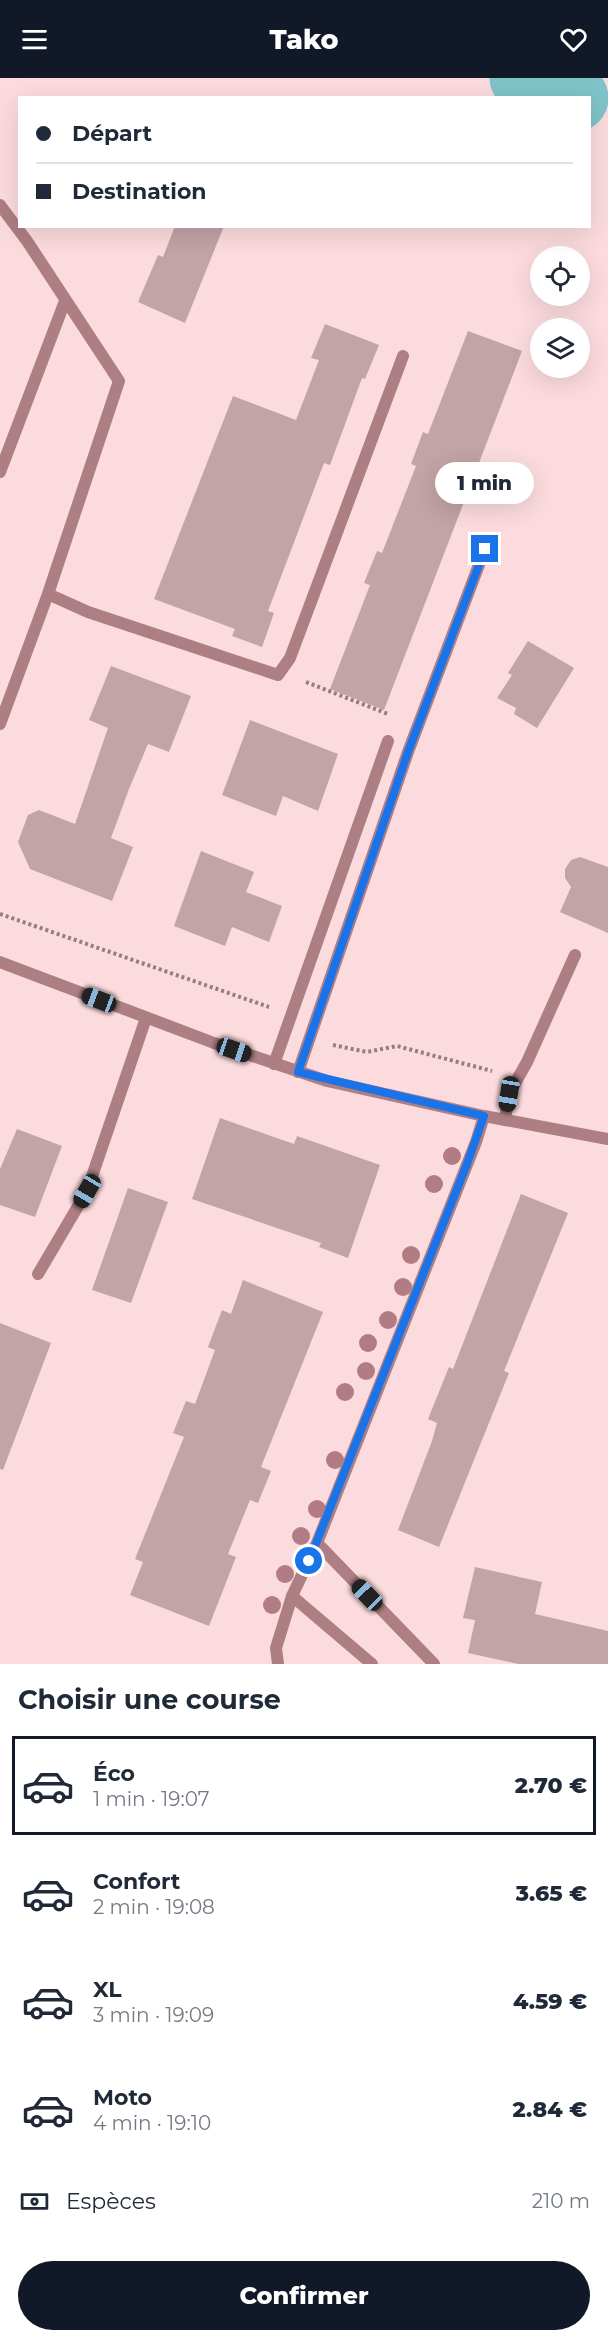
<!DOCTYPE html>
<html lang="fr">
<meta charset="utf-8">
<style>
body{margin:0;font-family:Montserrat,sans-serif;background:#f6f6f7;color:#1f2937;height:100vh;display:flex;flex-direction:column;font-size:22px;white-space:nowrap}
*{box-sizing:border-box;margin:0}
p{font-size:20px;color:#747a83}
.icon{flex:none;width:33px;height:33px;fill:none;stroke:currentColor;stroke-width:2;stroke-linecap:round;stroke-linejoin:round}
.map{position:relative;height:1586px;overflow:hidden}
.drawer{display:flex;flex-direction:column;background:#fff;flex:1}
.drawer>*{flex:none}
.top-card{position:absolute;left:18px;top:18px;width:573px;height:132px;border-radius:0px;box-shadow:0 6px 24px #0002;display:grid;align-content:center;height:132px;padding:0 18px;background:#fff}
.fabs{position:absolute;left:530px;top:168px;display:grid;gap:12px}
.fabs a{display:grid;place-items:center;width:60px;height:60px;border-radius:50%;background:#fff;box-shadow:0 6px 24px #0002;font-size:30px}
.end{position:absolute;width:27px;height:27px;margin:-14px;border:8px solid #1a73e8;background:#fff;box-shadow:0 0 0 3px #fff}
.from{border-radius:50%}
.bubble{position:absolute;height:42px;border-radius:21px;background:#fff;box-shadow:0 6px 24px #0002;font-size:20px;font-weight:800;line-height:42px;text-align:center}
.car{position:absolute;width:18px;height:36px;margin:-18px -9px;border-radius:8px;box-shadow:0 0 4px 2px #0007;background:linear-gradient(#222 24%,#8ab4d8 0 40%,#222 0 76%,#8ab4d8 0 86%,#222 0)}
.top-card b{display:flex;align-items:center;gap:21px;height:57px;font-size:22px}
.top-card b+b{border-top:2px solid #e0e1e3}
.top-card i{width:15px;height:15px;background:#1f2937}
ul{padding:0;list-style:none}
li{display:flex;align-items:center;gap:18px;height:99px;margin:0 12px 9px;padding:0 6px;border:3px solid transparent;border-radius:0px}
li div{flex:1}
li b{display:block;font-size:22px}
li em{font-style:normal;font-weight:800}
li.selected{border-color:#111827}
li>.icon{width:54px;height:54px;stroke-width:1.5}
h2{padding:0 18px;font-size:27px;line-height:72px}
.pay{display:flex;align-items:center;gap:15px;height:66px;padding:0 18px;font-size:22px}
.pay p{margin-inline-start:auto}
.action{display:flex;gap:12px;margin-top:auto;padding:12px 18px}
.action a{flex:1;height:69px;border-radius:36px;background:#111827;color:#fff;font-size:24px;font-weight:800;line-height:69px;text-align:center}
header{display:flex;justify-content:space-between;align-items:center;height:78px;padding:0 18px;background:#111827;color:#fff;font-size:27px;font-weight:800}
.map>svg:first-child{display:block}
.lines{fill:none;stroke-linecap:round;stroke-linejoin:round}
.river{stroke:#7fc3c8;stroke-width:69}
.building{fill:#c2a3a6}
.path{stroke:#947d7f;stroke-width:4;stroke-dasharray:3 3;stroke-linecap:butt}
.service{stroke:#ad7e83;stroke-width:12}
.minor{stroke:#ad7e83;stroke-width:12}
.tertiary{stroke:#ad7e83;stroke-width:12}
.tree{fill:#b27c84}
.route{stroke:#1a73e8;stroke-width:8}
</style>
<header><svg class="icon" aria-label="menu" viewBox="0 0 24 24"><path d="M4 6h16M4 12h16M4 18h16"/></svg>Tako<svg class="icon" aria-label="heart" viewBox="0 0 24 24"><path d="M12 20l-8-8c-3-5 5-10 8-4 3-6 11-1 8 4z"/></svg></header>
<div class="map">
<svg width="608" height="1586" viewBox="0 0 608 1586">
<rect width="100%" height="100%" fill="#fcdbde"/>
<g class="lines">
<path class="river" d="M 524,0 L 574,20"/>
</g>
<path class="building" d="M 175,148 L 224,148 L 185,245 L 138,224 L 158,177 L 163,179 Z
M 325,246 L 379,267 L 365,301 L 362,300 L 330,387 L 324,385 L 268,533 L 274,535 L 262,569 L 232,558 L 235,551 L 154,521 L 233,318 L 296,342 L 319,282 L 311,280 Z
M 468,253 L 522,273 L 384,632 L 330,611 L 370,507 L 364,505 L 377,473 L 382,475 L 416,388 L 411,386 L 423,354 L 428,356 Z
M 528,563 L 574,590 L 537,650 L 514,636 L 516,630 L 497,620 L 512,597 L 508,595 Z
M 111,588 L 191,618 L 169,674 L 148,666 L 129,711 L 111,760 L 133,769 L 112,823 L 30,791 L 18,764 L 28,737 L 39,732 L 75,746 L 108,650 L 89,642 Z
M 250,642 L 338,676 L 318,733 L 283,718 L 276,738 L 222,717 Z
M 201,773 L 254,794 L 246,814 L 282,828 L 269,864 L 232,849 L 225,868 L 174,848 Z
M 580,779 L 608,789 L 608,855 L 560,834 L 571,809 L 565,800 L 565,791 L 571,782 Z
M 220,1040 L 294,1066 L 297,1058 L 380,1087 L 348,1180 L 319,1169 L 321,1165 L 192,1121 Z
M 17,1051 L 62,1068 L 35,1139 L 0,1127 L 0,1091 Z
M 128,1110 L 168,1124 L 131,1225 L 92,1212 Z
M 521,1116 L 568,1135 L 504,1293 L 509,1295 L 439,1469 L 398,1452 L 432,1363 L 437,1345 L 428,1341 L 449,1289 L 453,1291 Z
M 243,1202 L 323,1234 L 261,1389 L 271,1393 L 258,1425 L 250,1422 L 228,1476 L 236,1479 L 209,1548 L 130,1517 L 143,1484 L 135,1481 L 184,1359 L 173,1355 L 186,1323 L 195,1326 L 215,1272 L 208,1269 L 222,1232 L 231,1236 Z
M 0,1245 L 51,1265 L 3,1392 L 0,1391 Z
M 475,1489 L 542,1504 L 535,1536 L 608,1553 L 608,1586 L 518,1586 L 468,1575 L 475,1542 L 463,1540 Z"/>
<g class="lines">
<path class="path" d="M 306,604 L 388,636
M 0,836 L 269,929
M 333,967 L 367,974 L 397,968 L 492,993"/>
<path class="service" d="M 274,986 L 388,663
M 505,1042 L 509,1016 L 527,984 L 575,877
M 38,1196 L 87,1113 L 146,940
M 278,1586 L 276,1570 L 292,1518 L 372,1586"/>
<path class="minor" d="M 0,127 L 27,163 L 119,303 L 48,516 L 0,646
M 0,394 L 65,223
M 48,516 L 88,534 L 278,597 L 290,580 L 403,278
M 298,994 L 408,674 L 485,471
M 317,1465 L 434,1586
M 292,1518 L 317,1465 L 476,1064 L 484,1038"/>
<path class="tertiary" d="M 0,884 L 214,965 L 327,1003 L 484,1038 L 608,1061"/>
</g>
<g class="tree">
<circle cx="452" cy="1078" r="9"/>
<circle cx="434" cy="1106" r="9"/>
<circle cx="411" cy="1177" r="9"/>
<circle cx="403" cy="1209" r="9"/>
<circle cx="388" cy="1242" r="9"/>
<circle cx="368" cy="1265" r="9"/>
<circle cx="366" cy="1293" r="9"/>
<circle cx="345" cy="1314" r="9"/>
<circle cx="335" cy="1382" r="9"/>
<circle cx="317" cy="1431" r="9"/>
<circle cx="301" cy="1458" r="9"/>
<circle cx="285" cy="1496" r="9"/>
<circle cx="272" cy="1527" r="9"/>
</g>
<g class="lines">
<path class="route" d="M 309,1483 L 467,1086 L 484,1038 L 298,994 L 408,674 L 485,471"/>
</g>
</svg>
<div class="fabs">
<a><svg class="icon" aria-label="locate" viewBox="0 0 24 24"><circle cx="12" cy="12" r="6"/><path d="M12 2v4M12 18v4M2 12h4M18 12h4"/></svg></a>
<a><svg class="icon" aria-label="layers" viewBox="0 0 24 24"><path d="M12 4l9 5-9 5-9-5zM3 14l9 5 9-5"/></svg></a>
</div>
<i class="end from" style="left:309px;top:1483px"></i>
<i class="end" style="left:485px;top:471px"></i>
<div class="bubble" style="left:435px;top:384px;width:99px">1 min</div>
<i class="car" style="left:99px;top:922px;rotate:291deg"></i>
<i class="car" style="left:234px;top:972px;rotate:109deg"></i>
<i class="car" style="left:509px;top:1016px;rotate:189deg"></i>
<i class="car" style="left:87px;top:1113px;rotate:210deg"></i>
<i class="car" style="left:367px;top:1517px;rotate:316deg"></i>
<div class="top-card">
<b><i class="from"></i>Départ</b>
<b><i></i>Destination</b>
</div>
</div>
<section class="drawer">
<h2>Choisir une course</h2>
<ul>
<li class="selected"><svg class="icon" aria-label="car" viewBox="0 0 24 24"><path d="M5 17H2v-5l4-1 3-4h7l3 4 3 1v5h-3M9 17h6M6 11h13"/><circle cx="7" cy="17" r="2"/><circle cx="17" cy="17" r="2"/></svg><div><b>Éco</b><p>1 min · 19:07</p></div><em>2.70 €</em></li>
<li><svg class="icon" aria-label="car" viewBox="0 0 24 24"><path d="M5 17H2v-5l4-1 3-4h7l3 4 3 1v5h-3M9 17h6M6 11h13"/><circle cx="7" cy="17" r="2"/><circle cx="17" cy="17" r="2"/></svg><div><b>Confort</b><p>2 min · 19:08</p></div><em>3.65 €</em></li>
<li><svg class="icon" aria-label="car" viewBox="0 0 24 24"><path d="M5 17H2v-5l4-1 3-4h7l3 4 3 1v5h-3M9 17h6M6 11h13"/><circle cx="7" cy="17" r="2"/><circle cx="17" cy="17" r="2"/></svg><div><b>XL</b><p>3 min · 19:09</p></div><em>4.59 €</em></li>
<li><svg class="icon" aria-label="car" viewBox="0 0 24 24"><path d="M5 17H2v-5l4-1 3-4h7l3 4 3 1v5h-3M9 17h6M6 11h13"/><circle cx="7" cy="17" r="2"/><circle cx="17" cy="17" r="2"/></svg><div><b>Moto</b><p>4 min · 19:10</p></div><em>2.84 €</em></li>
</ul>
<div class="pay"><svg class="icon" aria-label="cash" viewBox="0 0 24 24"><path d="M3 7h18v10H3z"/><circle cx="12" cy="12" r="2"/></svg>Espèces<p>210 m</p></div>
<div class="action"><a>Confirmer</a></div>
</section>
